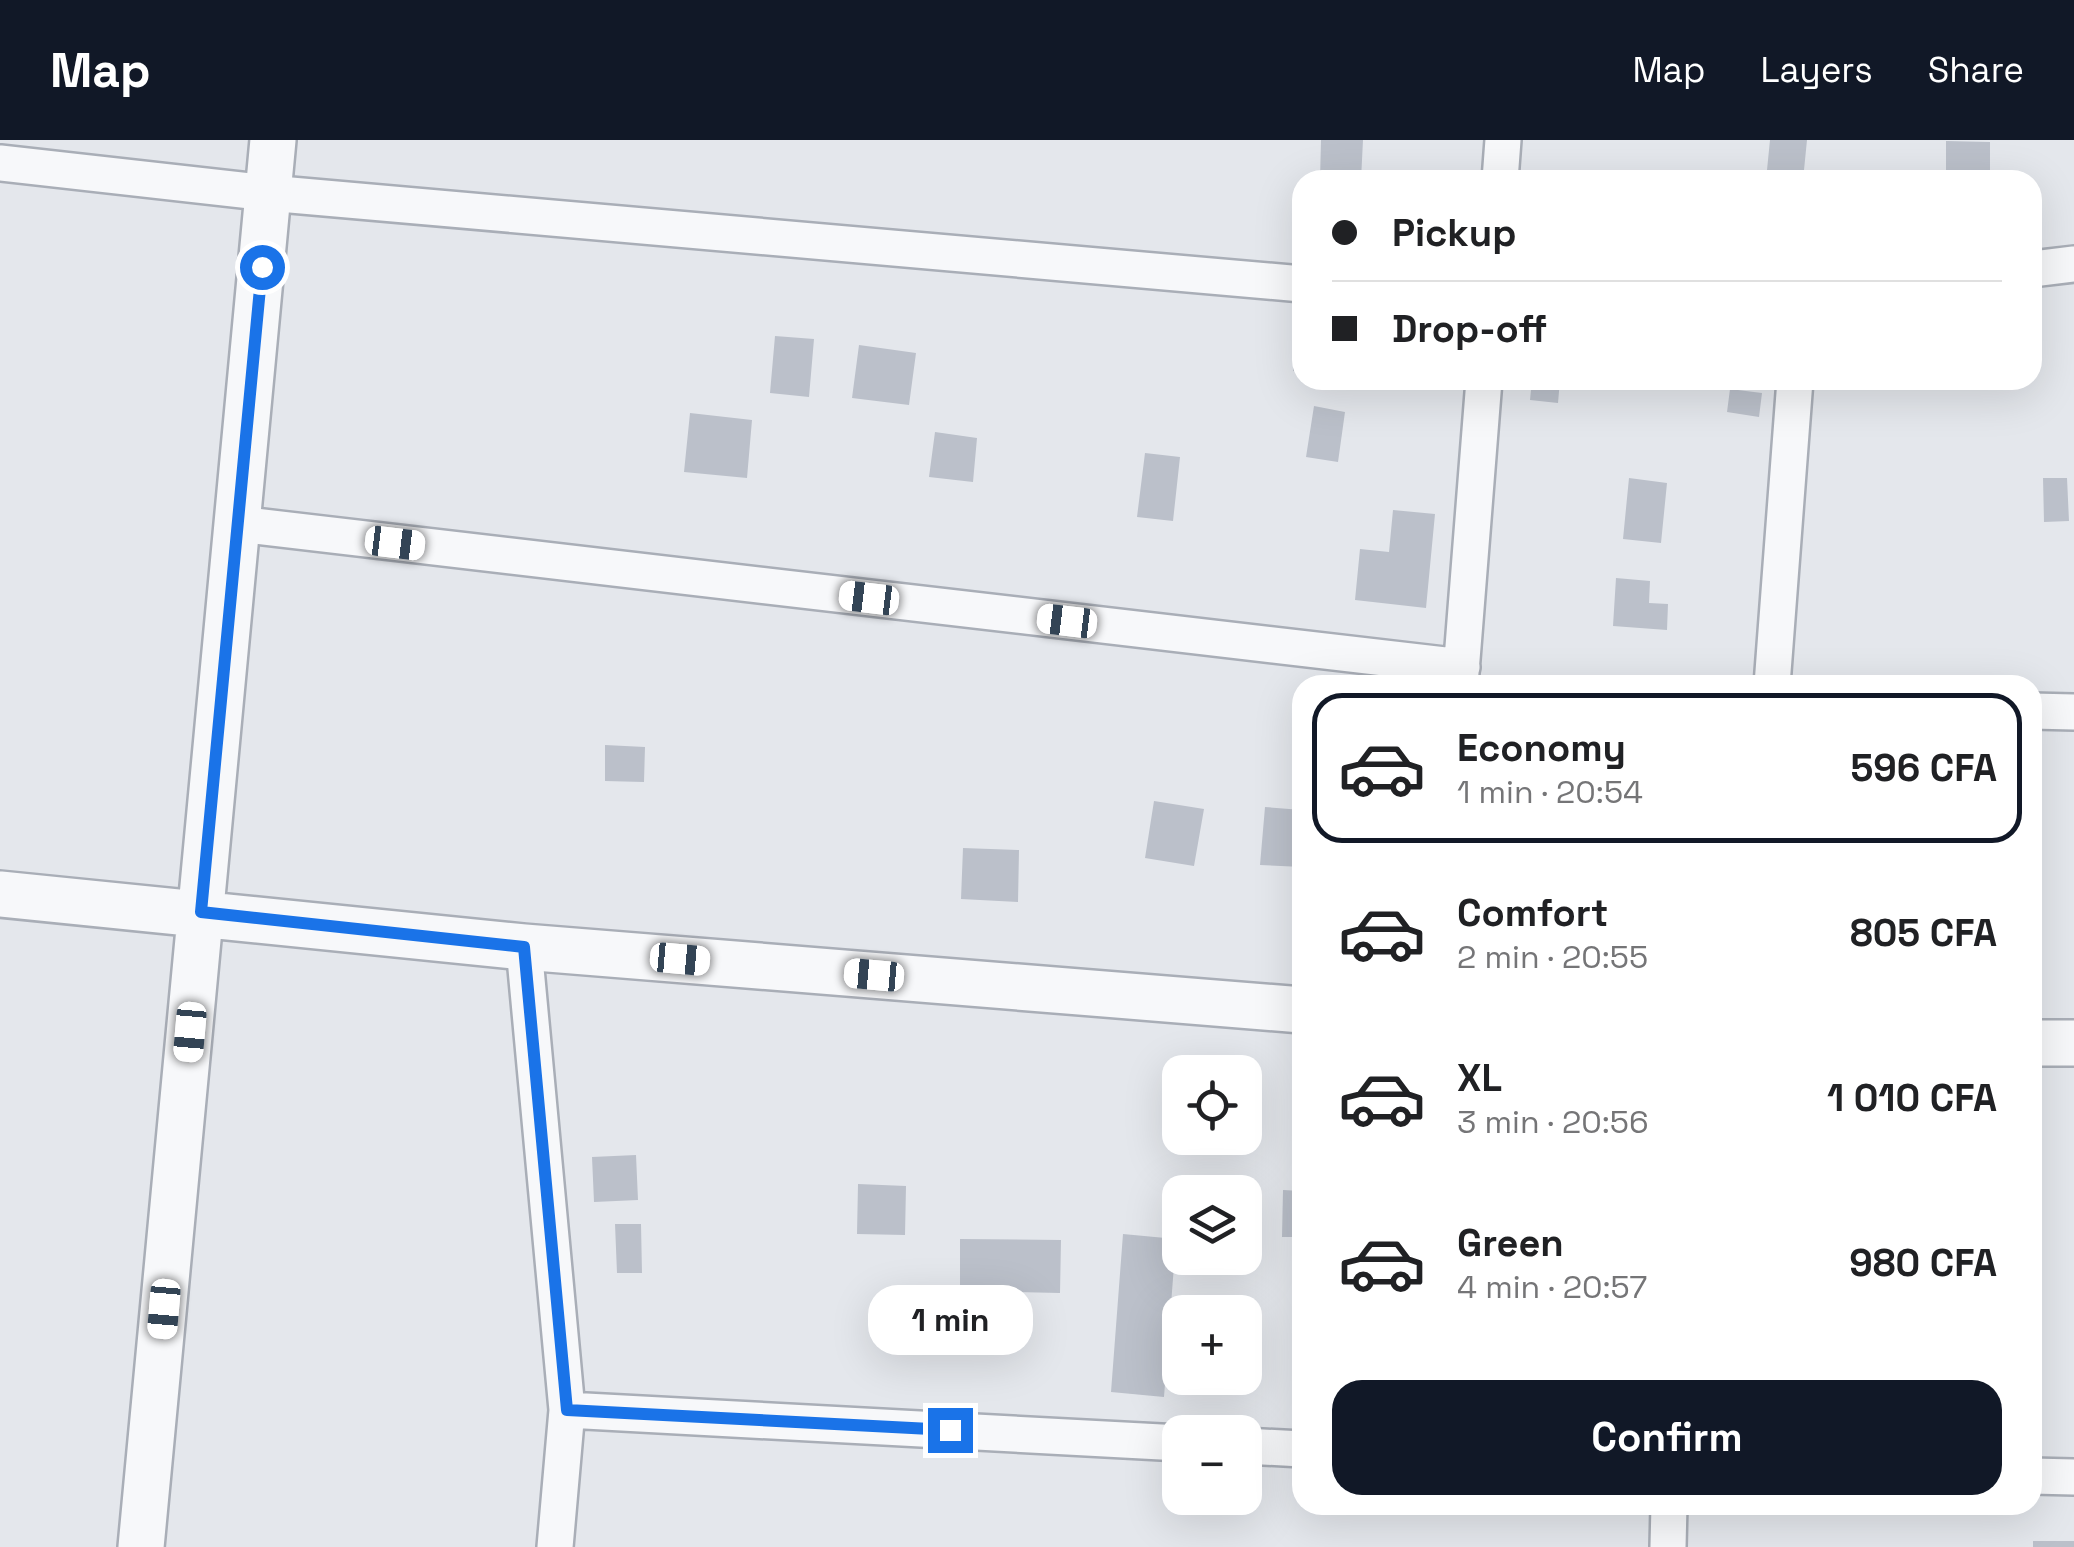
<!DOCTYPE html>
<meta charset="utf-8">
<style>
body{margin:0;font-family:"Space Grotesk",sans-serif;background:#f6f6f6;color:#202124;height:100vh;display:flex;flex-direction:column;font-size:38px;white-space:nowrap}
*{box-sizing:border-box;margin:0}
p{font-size:32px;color:#757577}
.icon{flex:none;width:55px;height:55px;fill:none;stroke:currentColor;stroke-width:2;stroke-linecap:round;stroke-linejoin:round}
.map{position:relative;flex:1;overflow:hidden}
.panel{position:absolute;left:1292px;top:535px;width:750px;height:840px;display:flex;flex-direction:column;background:#fff;border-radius:30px;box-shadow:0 10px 40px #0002}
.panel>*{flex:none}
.banner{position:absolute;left:1292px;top:30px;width:750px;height:220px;border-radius:30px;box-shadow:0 10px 40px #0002;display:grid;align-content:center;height:220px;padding:0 40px;background:#fff}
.tools{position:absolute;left:1162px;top:915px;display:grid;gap:20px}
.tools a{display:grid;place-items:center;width:100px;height:100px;border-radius:20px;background:#fff;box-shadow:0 10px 40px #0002;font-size:50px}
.end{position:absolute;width:45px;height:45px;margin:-22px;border:12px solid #1a73e8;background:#fff;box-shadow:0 0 0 5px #fff}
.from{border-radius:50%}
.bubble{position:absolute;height:70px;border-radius:30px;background:#fff;box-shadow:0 10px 40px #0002;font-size:32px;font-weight:800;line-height:70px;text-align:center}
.car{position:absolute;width:30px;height:60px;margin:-30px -15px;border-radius:12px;box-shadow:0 0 8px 2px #0007;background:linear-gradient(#fff 24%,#345 0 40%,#fff 0 76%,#345 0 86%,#fff 0)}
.banner b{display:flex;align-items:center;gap:35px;height:95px;font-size:38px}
.banner b+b{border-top:2px solid #e0e0e0}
.banner i{width:25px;height:25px;background:#202124}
ul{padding:18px 0 0;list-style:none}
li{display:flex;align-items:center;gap:30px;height:150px;margin:0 20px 15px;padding:0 20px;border:5px solid transparent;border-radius:30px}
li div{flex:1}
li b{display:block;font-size:38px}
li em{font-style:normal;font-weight:800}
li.selected{border-color:#111827}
li>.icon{width:90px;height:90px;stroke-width:1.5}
.cta{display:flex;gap:20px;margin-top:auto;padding:20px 40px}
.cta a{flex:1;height:115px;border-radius:30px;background:#111827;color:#fff;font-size:40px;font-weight:800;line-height:115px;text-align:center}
header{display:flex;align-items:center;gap:60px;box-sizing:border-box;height:140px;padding:0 50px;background:#111827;color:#fff}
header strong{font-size:48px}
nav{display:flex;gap:55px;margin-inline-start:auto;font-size:35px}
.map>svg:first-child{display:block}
.building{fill:#bbc0ca}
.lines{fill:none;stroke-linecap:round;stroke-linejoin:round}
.minor-casing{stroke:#a9aeb7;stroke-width:40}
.tertiary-casing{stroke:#a9aeb7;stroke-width:50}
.minor{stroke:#f7f8fa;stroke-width:35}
.tertiary{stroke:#f7f8fa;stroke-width:45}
.route{stroke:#1a73e8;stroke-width:12}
</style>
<header>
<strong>Map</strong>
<nav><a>Map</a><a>Layers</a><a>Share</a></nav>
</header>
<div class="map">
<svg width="2074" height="1407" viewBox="0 0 2074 1407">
<rect width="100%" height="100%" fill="#e4e7ec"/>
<path class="building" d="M 1321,0 L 1363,0 L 1361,40 L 1320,40 Z
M 1770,0 L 1807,0 L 1803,40 L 1766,40 Z
M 1946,1 L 1990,2 L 1990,40 L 1946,40 Z
M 1296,191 L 1302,192 L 1302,233 L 1293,231 Z
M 775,196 L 814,199 L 809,257 L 770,253 Z
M 859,205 L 916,213 L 909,265 L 852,258 Z
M 1532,240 L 1560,240 L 1558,263 L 1530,260 Z
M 1730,249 L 1762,253 L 1759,277 L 1727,272 Z
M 1314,266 L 1345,272 L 1338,322 L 1306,317 Z
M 690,273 L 752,280 L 747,338 L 684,332 Z
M 935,292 L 977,298 L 973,342 L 929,337 Z
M 1145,313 L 1180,317 L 1173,381 L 1137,377 Z
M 1629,338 L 1667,343 L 1661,403 L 1623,399 Z
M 2043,338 L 2067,338 L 2069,381 L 2044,382 Z
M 1393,370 L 1435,374 L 1426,468 L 1355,460 L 1360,409 L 1389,412 Z
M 1616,438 L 1650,441 L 1649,463 L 1668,464 L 1667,490 L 1613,486 Z
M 605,605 L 645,607 L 644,642 L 605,641 Z
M 1154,661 L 1204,669 L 1194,726 L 1145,718 Z
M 1265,667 L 1302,670 L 1302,727 L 1260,725 Z
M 963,708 L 1019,710 L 1018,762 L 961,759 Z
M 636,1015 L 638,1060 L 594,1062 L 592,1017 Z
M 858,1044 L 906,1046 L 905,1095 L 857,1094 Z
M 1283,1050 L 1302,1051 L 1302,1097 L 1282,1097 Z
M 615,1084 L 641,1084 L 642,1133 L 617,1133 Z
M 1123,1094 L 1176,1099 L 1164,1257 L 1111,1252 Z
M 960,1099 L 1061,1100 L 1060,1153 L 960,1151 Z
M 2033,1401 L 2074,1401 L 2074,1407 L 2033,1407 Z"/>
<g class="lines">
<defs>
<path id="minor" d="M 0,23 L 268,53 L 1302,144
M 1500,40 L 1503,0
M 2032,129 L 2074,124
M 237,384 L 1462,527
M 1460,545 L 1484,240
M 1772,545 L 1795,240
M 2032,571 L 2074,572
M 524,807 L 567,1270 L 555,1407
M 567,1270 L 1180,1303
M 1245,1306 L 1302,1309
M 2032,1336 L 2074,1337
M 1668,1407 L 1669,1365"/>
<path id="tertiary" d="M 0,754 L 524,807 L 1302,870
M 2032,903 L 2074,903
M 141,1407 L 273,0"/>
</defs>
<use href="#minor" class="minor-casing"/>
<use href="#tertiary" class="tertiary-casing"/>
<use href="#minor" class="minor"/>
<use href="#tertiary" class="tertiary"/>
</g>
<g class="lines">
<path class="route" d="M 262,127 L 201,772 L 524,807 L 567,1270 L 950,1290"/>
</g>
</svg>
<div class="tools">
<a><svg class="icon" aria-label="locate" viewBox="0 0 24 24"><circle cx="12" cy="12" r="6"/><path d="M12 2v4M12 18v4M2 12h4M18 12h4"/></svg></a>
<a><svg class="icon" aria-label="layers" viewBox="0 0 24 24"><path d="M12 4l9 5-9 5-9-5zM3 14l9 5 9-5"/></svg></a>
<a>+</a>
<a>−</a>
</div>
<i class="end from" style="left:262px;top:127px"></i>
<i class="end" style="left:950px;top:1290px"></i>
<div class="bubble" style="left:868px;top:1145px;width:165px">1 min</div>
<i class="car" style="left:395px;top:403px;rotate:97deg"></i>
<i class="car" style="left:869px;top:458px;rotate:277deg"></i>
<i class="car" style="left:1067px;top:481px;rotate:277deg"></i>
<i class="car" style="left:680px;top:819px;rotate:95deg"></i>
<i class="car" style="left:874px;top:835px;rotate:275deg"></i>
<i class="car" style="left:190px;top:892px;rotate:185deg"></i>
<i class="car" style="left:164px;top:1169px;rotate:185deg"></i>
<div class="banner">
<b><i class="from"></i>Pickup</b>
<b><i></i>Drop-off</b>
</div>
<section class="panel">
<ul>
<li class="selected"><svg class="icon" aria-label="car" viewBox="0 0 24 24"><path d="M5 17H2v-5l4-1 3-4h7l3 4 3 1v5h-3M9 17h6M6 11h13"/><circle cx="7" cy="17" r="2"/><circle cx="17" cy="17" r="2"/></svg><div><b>Economy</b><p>1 min · 20:54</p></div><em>596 CFA</em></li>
<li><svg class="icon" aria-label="car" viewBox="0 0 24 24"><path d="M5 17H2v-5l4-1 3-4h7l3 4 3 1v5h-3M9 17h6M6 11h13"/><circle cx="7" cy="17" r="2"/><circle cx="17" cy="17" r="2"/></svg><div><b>Comfort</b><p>2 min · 20:55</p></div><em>805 CFA</em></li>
<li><svg class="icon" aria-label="car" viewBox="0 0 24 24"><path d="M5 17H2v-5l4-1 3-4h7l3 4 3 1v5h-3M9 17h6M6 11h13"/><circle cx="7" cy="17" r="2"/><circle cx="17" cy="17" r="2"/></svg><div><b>XL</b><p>3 min · 20:56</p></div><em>1 010 CFA</em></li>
<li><svg class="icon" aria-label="car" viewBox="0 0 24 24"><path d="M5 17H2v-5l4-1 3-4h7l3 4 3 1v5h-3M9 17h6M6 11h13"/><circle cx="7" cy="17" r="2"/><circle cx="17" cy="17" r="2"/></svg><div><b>Green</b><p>4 min · 20:57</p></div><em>980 CFA</em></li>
</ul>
<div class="cta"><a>Confirm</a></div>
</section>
</div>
